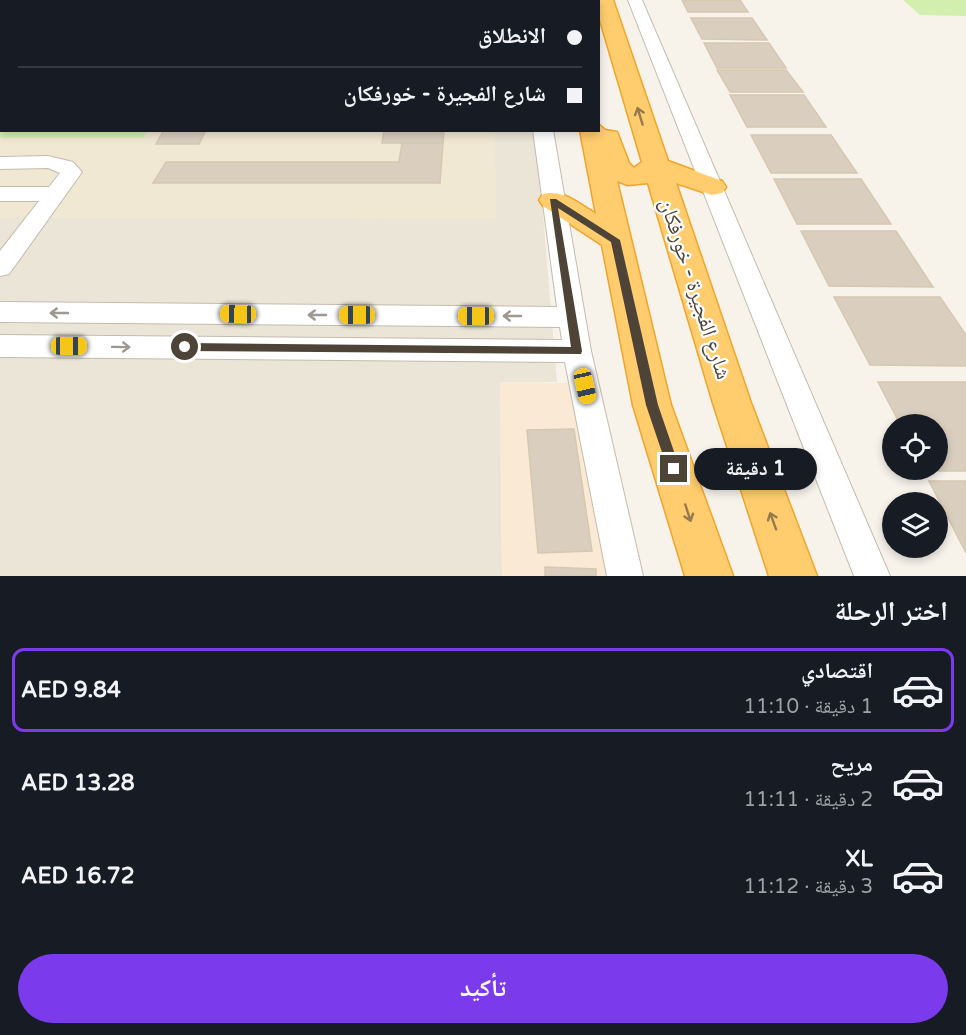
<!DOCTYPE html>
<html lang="ar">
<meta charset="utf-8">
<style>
body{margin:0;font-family:"Varela Round","Noto Naskh Arabic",sans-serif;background:#20242c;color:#f1f3f6;direction:rtl;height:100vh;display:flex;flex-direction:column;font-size:22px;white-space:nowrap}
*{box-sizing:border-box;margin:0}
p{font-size:20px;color:#9ea1a6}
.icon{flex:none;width:33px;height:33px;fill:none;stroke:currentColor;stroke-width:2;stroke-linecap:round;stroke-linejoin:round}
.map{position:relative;height:576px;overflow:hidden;direction:ltr}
.sheet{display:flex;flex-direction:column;background:#171b24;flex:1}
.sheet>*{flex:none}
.top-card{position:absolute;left:0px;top:0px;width:600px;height:132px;box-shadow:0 3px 9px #0003;direction:rtl;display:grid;align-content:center;height:132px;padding:0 18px;background:#171b24}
.fabs{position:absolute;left:882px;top:414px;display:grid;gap:12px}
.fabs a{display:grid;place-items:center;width:66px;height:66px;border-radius:50%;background:#171b24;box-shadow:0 3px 9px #0003;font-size:30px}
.end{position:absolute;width:27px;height:27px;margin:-14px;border:8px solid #4d4437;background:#fff;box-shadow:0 0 0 3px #fff}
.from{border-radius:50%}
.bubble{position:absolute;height:42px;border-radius:21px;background:#171b24;box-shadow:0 3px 9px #0003;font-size:20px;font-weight:800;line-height:42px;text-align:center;direction:rtl}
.car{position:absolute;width:18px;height:36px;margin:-18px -9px;border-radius:8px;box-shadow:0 0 4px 2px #0007;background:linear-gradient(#f5c518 24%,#345 0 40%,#f5c518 0 76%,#345 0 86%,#f5c518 0)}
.top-card b{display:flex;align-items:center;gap:21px;height:57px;font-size:22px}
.top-card b+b{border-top:2px solid #363941}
.top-card i{width:15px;height:15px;background:#f1f3f6}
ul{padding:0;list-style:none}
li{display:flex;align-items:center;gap:18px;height:84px;margin:0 12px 9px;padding:0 6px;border:3px solid transparent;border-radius:12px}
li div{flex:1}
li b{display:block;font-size:22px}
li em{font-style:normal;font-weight:800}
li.on{border-color:#7c3aed}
li>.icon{width:54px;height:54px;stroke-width:1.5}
h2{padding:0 18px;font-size:27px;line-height:72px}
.action{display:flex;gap:12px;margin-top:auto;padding:12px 18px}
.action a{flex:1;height:69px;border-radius:36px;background:#7c3aed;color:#fff;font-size:24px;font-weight:800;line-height:69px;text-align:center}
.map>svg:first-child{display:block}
.residential{fill:#ebe5d8}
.commercial{fill:#faead5}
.education{fill:#f1e8d3}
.green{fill:#d3efb0}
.building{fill:#dacfbf;stroke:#d6c7b1;stroke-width:1.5}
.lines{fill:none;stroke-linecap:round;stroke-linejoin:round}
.minor-casing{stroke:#c4bbac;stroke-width:2}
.highway-casing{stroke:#efa52c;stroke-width:3}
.minor{fill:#fff;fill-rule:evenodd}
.highway{fill:#ffcc6e;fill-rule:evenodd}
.oneway{stroke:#947a4d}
.oneway2{stroke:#9d9891}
.route{fill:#4d4437}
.labels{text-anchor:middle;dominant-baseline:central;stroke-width:4.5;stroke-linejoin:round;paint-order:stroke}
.street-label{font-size:21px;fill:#4d4437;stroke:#fff}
</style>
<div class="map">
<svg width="966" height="576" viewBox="0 0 966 576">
<rect width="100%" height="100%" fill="#f7f3eb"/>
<path class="residential" d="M 0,0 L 525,0 L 2,2 L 2,130 L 536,131 L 557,382 L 500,382 L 502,576 L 0,576 Z"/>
<path class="commercial" d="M 500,382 L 576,383 L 607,576 L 502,576 Z"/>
<path class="education" d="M 0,0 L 43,0 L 2,2 L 2,130 L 495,131 L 496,219 L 0,217 Z"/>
<path class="green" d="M 903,0 L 966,0 L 966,16 L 920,15 Z
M 1,76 L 2,130 L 148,131 L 143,138 L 0,138 Z"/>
<path class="building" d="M 682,0 L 740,0 L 748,12 L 688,12 Z
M 691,18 L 752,18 L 767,40 L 702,39 Z
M 704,43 L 769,43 L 786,68 L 717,68 Z
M 717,70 L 786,70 L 803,92 L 730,92 Z
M 730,95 L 804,95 L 826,127 L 747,127 Z
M 164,130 L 206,130 L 199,144 L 156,144 Z
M 384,130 L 444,130 L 443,143 L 382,143 Z
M 751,135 L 831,135 L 857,173 L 771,173 Z
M 402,143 L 443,143 L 440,183 L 153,183 L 166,162 L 399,162 Z
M 774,179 L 861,179 L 891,224 L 797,224 Z
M 801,231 L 896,231 L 933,287 L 829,286 Z
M 834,297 L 940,297 L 966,335 L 966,366 L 870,365 Z
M 878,382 L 966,382 L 966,471 L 924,471 L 923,470 L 938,470 L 938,424 L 900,424 Z
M 574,429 L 592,551 L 538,553 L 527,430 Z
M 929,481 L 966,481 L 966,553 Z
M 545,567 L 596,569 L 596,576 L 545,576 Z"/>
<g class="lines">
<defs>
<path id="minor" d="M 73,0 L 88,0 L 72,2 Z
M 339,0 L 353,0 L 338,2 Z
M 524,0 L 538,0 L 538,2 L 524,2 Z
M 628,0 L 642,0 L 890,576 L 854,576 Z
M 533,130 L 553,130 L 591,351 L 643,576 L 607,576 L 565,362 L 0,357 L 0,335 L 562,340 L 560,327 L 0,322 L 0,302 L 557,307 Z
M 48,156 L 73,162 L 82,172 L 9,274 L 0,276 L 0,251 L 39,201 L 0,201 L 0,187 L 49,187 L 60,173 L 48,168 L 0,169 L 0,157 Z"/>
<path id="highway" d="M 559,0 L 577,0 L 577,2 L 559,2 Z
M 595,0 L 613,0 L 668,161 L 722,181 L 726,187 L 722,193 L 712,195 L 676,183 L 751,403 L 817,576 L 769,576 L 713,403 L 648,183 L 628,185 L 617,181 L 671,405 L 733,576 L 685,576 L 633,405 L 602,245 L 543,206 L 539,200 L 543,194 C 563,189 579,204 596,214 L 580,130 L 598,130 L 598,124 L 605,130 L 617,132 L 629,163 L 634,168 L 642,162 L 598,13 L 598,2 Z"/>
</defs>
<use href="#minor" class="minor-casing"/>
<use href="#highway" class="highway-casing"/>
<use href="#minor" class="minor"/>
<use href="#highway" class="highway"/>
</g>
<defs><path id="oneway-shaft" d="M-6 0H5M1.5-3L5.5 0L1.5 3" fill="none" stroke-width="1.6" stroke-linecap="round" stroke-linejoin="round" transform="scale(1.5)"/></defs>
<g class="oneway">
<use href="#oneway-shaft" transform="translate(640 116) rotate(-107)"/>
<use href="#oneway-shaft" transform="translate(688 513) rotate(72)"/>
<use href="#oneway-shaft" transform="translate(773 521) rotate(-110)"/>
</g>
<g class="oneway2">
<use href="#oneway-shaft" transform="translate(59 313) rotate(-180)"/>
<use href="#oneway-shaft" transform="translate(317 315) rotate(-180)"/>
<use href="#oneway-shaft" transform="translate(512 316) rotate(-180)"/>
<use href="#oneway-shaft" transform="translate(121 347) rotate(1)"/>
</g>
<path class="route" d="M 550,199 L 556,199 L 620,240 L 658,405 L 680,469 L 678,473 L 669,473 L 646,405 L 611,242 L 558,208 L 582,351 L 581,354 L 185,351 L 179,347 L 185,343 L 571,347 Z"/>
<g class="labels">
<g class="street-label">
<text transform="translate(695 289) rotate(72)">شارع الفجيرة - خورفكان</text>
</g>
</g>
</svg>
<div class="fabs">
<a><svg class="icon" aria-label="locate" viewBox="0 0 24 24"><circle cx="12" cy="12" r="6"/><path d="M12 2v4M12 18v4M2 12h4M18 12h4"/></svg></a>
<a><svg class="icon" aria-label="layers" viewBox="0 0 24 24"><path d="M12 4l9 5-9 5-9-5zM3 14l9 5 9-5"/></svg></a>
</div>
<i class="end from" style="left:185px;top:347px"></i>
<i class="end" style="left:674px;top:469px"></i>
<div class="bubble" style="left:694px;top:448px;width:123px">1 دقيقة</div>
<i class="car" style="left:238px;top:314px;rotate:271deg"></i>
<i class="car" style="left:357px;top:315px;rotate:270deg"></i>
<i class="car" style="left:476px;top:316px;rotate:270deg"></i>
<i class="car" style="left:69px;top:346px;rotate:90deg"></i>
<i class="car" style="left:585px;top:386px;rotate:167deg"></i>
<div class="top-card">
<b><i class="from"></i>الانطلاق</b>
<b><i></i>شارع الفجيرة - خورفكان</b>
</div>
</div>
<section class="sheet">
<h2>اختر الرحلة</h2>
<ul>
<li class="on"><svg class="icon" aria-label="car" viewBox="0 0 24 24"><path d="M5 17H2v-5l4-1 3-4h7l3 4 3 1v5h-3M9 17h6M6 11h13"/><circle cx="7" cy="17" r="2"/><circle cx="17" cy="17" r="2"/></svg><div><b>اقتصادي</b><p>1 دقيقة · 11:10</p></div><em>AED 9.84</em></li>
<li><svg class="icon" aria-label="car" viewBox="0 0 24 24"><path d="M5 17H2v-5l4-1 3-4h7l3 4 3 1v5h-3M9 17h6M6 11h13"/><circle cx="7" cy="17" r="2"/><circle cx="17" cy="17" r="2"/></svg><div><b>مريح</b><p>2 دقيقة · 11:11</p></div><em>AED 13.28</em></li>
<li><svg class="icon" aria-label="car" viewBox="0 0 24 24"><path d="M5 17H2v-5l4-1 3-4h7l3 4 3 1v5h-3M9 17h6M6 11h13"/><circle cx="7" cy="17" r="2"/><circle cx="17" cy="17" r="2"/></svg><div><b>XL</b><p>3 دقيقة · 11:12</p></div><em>AED 16.72</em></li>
</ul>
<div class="action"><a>تأكيد</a></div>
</section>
